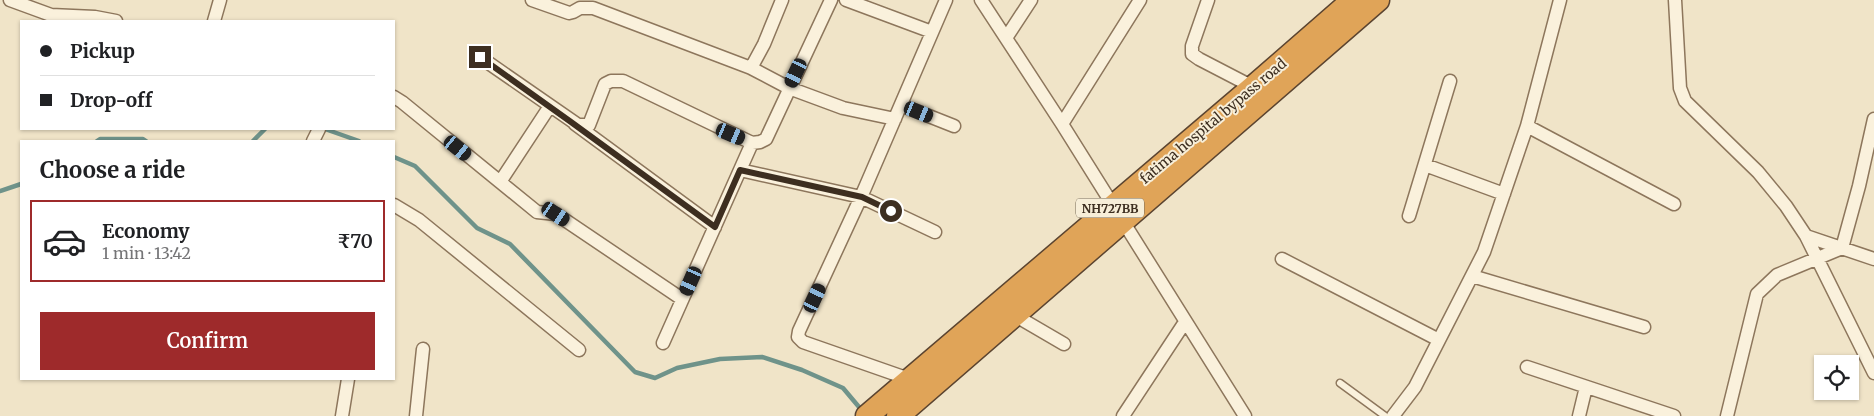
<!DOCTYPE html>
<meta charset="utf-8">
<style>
body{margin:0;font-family:Merriweather,serif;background:#f2f2f2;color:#202124;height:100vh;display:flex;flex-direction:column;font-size:19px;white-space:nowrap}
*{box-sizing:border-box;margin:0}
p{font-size:16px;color:#757577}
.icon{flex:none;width:28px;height:28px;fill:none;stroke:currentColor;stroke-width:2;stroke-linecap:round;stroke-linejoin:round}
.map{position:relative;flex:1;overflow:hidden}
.sheet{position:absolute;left:20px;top:140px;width:375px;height:240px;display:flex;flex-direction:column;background:#fff;border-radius:0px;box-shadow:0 1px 4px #0004}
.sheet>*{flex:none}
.top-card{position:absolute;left:20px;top:20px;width:375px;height:110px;border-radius:0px;box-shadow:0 1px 4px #0004;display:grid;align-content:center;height:110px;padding:0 20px;background:#fff}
.controls{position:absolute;left:1814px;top:355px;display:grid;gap:10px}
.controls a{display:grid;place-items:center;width:45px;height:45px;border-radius:0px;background:#fff;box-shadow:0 1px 4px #0004;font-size:25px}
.end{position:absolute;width:22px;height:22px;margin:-11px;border:6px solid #3d2e20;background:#fff;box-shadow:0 0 0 2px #fff}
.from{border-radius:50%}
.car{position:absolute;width:15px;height:30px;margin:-15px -8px;border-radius:6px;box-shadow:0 0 4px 1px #0007;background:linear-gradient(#222 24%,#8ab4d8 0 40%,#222 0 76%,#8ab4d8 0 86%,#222 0)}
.top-card b{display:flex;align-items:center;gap:18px;height:48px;font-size:19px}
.top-card b+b{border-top:1px solid #e0e0e0}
.top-card i{width:12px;height:12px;background:#202124}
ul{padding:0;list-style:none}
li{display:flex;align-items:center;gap:15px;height:82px;margin:0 10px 8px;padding:0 10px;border:2px solid transparent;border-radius:0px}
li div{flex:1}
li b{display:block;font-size:19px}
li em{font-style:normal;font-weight:600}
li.selected{border-color:#9e2a2b}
li>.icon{width:45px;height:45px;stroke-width:1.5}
h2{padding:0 20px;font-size:22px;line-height:60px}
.button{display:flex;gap:10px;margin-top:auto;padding:10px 20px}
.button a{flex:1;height:58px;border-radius:0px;background:#9e2a2b;color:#fff;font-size:20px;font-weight:600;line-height:58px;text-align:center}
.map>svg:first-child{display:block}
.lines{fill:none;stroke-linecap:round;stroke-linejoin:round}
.stream{stroke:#6f938a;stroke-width:4.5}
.lane-casing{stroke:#8d765c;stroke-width:9}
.street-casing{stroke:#8d765c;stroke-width:15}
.highway-casing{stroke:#5b4430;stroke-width:25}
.lane{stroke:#faf1dc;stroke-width:6}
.street{stroke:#faf1dc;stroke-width:12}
.highway{stroke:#e0a458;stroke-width:22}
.route{stroke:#3d2e20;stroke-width:6}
.labels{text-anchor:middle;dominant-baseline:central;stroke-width:4;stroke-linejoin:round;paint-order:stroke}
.shield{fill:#f7eed8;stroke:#756857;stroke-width:1}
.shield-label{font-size:12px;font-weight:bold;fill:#3d2e20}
.street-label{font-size:14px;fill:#3d2e20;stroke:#f7eed8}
</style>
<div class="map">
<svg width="1874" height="416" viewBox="0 0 1874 416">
<rect width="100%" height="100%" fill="#f0e4c8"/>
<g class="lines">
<path class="stream" d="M 325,129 L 359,141
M 97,141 L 100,139 L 143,139 L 146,141
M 253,141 L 265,129
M 394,157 L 415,166 L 477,228 L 510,244 L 635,372 L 655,378 L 677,368 L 720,359 L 762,357 L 802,370 L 843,388 L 859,407
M 0,191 L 21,184"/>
<defs>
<path id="lane" d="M 1340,383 L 1385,416"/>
<path id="street" d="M 10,0 L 51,15 L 95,17 L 116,21
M 532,0 L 569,13 L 573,12 L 580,8 L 593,8 L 751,68 L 764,44 L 782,0
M 846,0 L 932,32
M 981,0 L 1062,124 L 1245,416
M 1208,0 L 1192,46 L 1192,54 L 1199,59 L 1253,87
M 1675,0 L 1680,88 L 1685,101 L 1758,172 L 1786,206 L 1806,236 L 1874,373
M 214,21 L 220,0
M 1006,38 L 1031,0
M 480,57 L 578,125 L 589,125 L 605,84 L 611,81 L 623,81 L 752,143 L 760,142 L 766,139 L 831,0
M 751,68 L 789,88 L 843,108 L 895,119
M 394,97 L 402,102 L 537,212 L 556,214 L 682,299
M 901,105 L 954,126
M 575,124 L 715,227
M 1062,124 L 1140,0
M 1527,126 L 1674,204
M 313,141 L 319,129
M 1425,165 L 1504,194
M 740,170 L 861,197 L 946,0
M 500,182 L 550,106
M 394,205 L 419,220 L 579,350
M 1409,216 L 1450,81
M 1806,236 L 1874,259
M 1282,259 L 1439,340
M 1472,276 L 1644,327
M 1016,316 L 1064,344
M 663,343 L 752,143
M 1527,367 L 1674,416
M 909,379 L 803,342 L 798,337 L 799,331 L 861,197 L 935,232
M 342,416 L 348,379
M 416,416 L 423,349
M 1123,416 L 1185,322
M 1393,416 L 1415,387 L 1484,252 L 1527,126 L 1560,0
M 1579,416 L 1586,387
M 1727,416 L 1757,294 L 1777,275 L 1842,248 L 1859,186 L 1874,119"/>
<path id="highway" d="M 867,416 L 1253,87 L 1353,0
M 898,416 L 1378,0"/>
</defs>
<use href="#lane" class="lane-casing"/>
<use href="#street" class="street-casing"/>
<use href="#highway" class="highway-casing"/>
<use href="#lane" class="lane"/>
<use href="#street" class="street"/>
<use href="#highway" class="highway"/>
</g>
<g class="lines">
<path class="route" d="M 480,57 L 571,122 L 715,227 L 740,170 L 862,197 L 891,211"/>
</g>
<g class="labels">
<rect class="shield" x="1076" y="198.5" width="68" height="19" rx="4"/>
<g class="shield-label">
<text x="1110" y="208">NH727BB</text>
</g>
<g class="street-label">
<text transform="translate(1213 121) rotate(-40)">fatima hospital bypass road</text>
</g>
</g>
</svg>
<div class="controls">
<a><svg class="icon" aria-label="locate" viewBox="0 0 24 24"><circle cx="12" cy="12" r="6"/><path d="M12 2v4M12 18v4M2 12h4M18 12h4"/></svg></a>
</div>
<i class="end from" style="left:891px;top:211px"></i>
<i class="end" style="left:480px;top:57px"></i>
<i class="car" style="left:796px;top:73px;rotate:205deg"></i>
<i class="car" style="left:919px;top:112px;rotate:112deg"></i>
<i class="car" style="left:731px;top:134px;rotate:113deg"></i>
<i class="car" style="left:458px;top:148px;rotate:129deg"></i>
<i class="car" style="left:556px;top:214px;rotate:124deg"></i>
<i class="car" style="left:691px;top:281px;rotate:204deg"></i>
<i class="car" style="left:815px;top:298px;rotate:25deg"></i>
<div class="top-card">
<b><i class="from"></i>Pickup</b>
<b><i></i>Drop-off</b>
</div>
<section class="sheet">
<h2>Choose a ride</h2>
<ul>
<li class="selected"><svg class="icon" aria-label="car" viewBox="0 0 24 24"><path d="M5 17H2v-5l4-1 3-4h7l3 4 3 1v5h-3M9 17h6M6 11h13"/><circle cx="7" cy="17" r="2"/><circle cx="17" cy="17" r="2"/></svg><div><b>Economy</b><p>1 min · 13:42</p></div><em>₹70</em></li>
</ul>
<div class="button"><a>Confirm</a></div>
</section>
</div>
